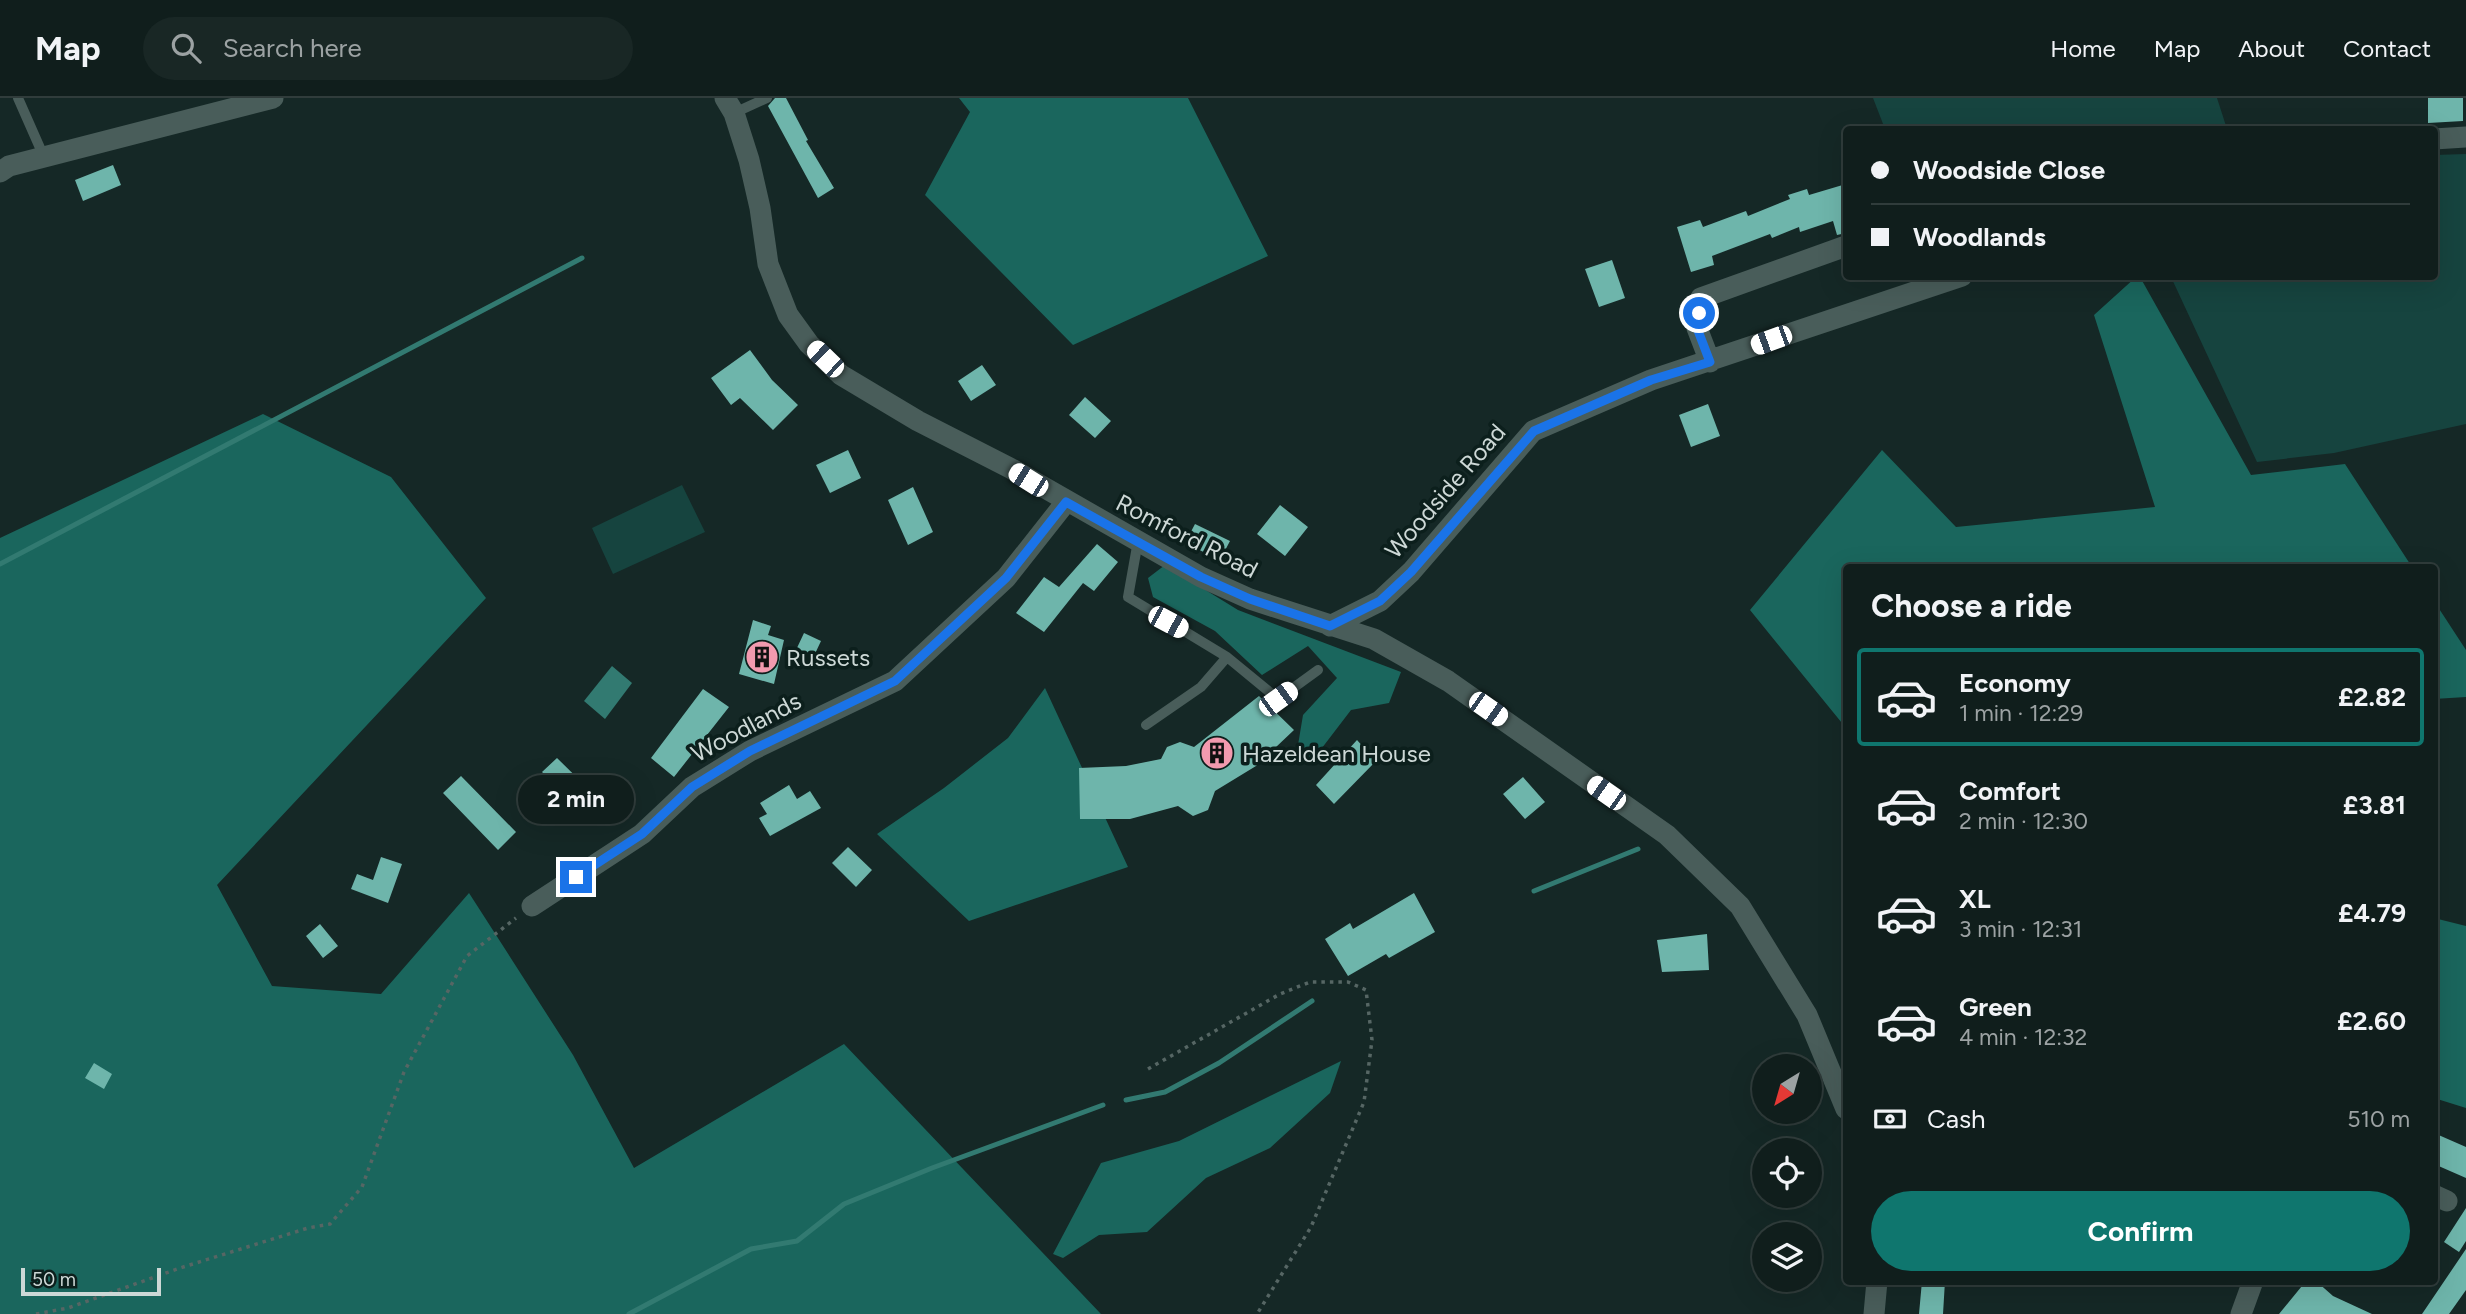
<!DOCTYPE html>
<meta charset="utf-8">
<style>
body{margin:0;font-family:Figtree,sans-serif;background:#192725;color:#f1f3f6;height:100vh;display:flex;flex-direction:column;font-size:26px;white-space:nowrap}
*{box-sizing:border-box;margin:0}
p{font-size:23px;color:#9ca2a3}
.icon{flex:none;width:38px;height:38px;fill:none;stroke:currentColor;stroke-width:2;stroke-linecap:round;stroke-linejoin:round}
.map{position:relative;flex:1;overflow:hidden}
.sheet{position:absolute;left:1843px;top:466px;width:595px;height:721px;display:flex;flex-direction:column;background:#101e1c;border-radius:7px;box-shadow:0 7px 28px #0002,0 0 0 2px #303c3b}
.sheet>*{flex:none}
.hud{position:absolute;left:1843px;top:28px;width:595px;height:154px;border-radius:7px;box-shadow:0 7px 28px #0002,0 0 0 2px #303c3b;display:grid;align-content:center;height:154px;padding:0 28px;background:#101e1c}
.needle{width:46px;rotate:217deg}
.fabs{position:absolute;left:1752px;top:956px;display:grid;gap:14px}
.fabs a{display:grid;place-items:center;width:70px;height:70px;border-radius:50%;background:#101e1c;box-shadow:0 7px 28px #0002,0 0 0 2px #303c3b;font-size:35px}
.scale{position:absolute;left:21px;bottom:18px;width:140px;box-sizing:border-box;padding-left:7px;border:4px solid #cdd8d6;border-top:0;font-size:19px;line-height:24px;white-space:nowrap;color:#cdd8d6;-webkit-text-stroke:5px #0c1f1c;paint-order:stroke}
.end{position:absolute;width:32px;height:32px;margin:-16px;border:9px solid #1a73e8;background:#fff;box-shadow:0 0 0 4px #fff}
.from{border-radius:50%}
.bubble{position:absolute;height:49px;border-radius:24px;background:#101e1c;box-shadow:0 7px 28px #0002,0 0 0 2px #303c3b;font-size:23px;font-weight:700;line-height:49px;text-align:center}
.car{position:absolute;width:21px;height:42px;margin:-21px -10px;border-radius:9px;box-shadow:0 0 5px 2px #0007;background:linear-gradient(#fff 24%,#345 0 40%,#fff 0 76%,#345 0 86%,#fff 0)}
.hud b{display:flex;align-items:center;gap:24px;height:66px;font-size:26px}
.hud b+b{border-top:2px solid #303c3b}
.hud i{width:18px;height:18px;background:#f1f3f6}
ul{padding:0;list-style:none}
li{display:flex;align-items:center;gap:21px;height:98px;margin:0 14px 10px;padding:0 14px;border:4px solid transparent;border-radius:7px}
li div{flex:1}
li b{display:block;font-size:26px}
li em{font-style:normal;font-weight:700}
li.selected{border-color:#0f766e}
li>.icon{width:63px;height:63px;stroke-width:1.5}
h2{padding:0 28px;font-size:32px;line-height:84px}
.pay{display:flex;align-items:center;gap:18px;height:77px;padding:0 28px;font-size:26px}
.pay p{margin-inline-start:auto}
.cta{display:flex;gap:14px;margin-top:auto;padding:14px 28px}
.cta a{flex:1;height:80px;border-radius:42px;background:#0f766e;color:#fff;font-size:28px;font-weight:700;line-height:80px;text-align:center}
header{display:flex;align-items:center;gap:42px;box-sizing:border-box;height:98px;padding:0 35px;background:#101e1c;border-bottom:2px solid #303c3b}
header strong{font-size:33px}
nav{display:flex;gap:38px;margin-inline-start:auto;font-size:24px}
.search{width:490px;height:63px;background:#192725;display:flex;align-items:center;gap:18px;box-sizing:border-box;padding:0 24px;border-radius:38px;color:#9ca2a3;font-size:26px}
.map>svg:first-child{display:block}
.green{fill:#16443f}
.forest{fill:#1a665d}
.water{fill:#327a71}
.lines{fill:none;stroke-linecap:round;stroke-linejoin:round}
.stream{stroke:#327a71;stroke-width:5}
.building{fill:#6eb5ab}
.path{stroke:#566664;stroke-width:3.5;stroke-dasharray:3.5 5;stroke-linecap:butt}
.service{stroke:#495d5a;stroke-width:10}
.minor{stroke:#495d5a;stroke-width:21}
.route{stroke:#1a73e8;stroke-width:9}
.labels{text-anchor:middle;dominant-baseline:central;stroke-width:7;stroke-linejoin:round;paint-order:stroke}
.street-label{font-size:24px;fill:#cdd8d6;stroke:#0c1f1c}
.poi-label{font-size:24px;fill:#cdd8d6;stroke:#0c1f1c;text-anchor:start}
</style>
<header>
<strong>Map</strong>
<div class="search"><svg class="icon" aria-label="search" viewBox="0 0 24 24"><circle cx="10" cy="10" r="6"/><path d="M15 15l6 6"/></svg>Search here</div>
<nav><a>Home</a><a>Map</a><a>About</a><a>Contact</a></nav>
</header>
<div class="map">
<svg width="2466" height="1216" viewBox="0 0 2466 1216">
<rect width="100%" height="100%" fill="#152826"/>
<path class="green" d="M 1873,0 L 2217,0 L 2227,31 L 1885,31 Z
M 2466,56 L 2466,326 L 2334,355 L 2257,364 L 2171,179 L 2434,178 L 2434,57 Z
M 682,387 L 705,434 L 613,476 L 592,430 Z"/>
<path class="forest" d="M 959,0 L 1188,0 L 1268,158 L 1073,247 L 925,97 L 970,14 Z
M 2136,179 L 2140,179 L 2251,377 L 2345,366 L 2412,469 L 1846,469 L 1846,630 L 1750,512 L 1882,352 L 1956,429 L 2155,409 L 2094,217 Z
M 263,316 L 391,379 L 486,500 L 217,787 L 272,888 L 381,896 L 469,795 L 573,957 L 634,1070 L 844,946 L 1101,1216 L 0,1216 L 0,440 Z
M 1165,467 L 1238,512 L 1401,574 L 1389,605 L 1351,612 L 1312,663 L 1296,659 L 1303,617 L 1337,580 L 1308,548 L 1262,577 L 1215,533 L 1153,499 L 1148,480 Z
M 2434,503 L 2466,552 L 2466,599 L 2434,601 Z
M 1045,590 L 1128,769 L 969,823 L 877,736 L 944,690 L 1008,640 Z
M 2434,820 L 2466,828 L 2466,1010 L 2434,1000 Z
M 1341,963 L 1330,995 L 1270,1050 L 1206,1080 L 1147,1134 L 1099,1137 L 1063,1160 L 1053,1156 L 1101,1065 L 1179,1043 Z"/>
<path class="water" d="M 612,568 L 632,585 L 605,621 L 584,603 Z"/>
<g class="lines">
<path class="stream" d="M 0,466 L 582,160
M 1534,793 L 1638,751
M 1126,1002 L 1165,994 L 1219,965 L 1312,903
M 629,1216 L 751,1151 L 797,1143 L 844,1106 L 932,1070 L 1103,1007"/>
</g>
<path class="building" d="M 775,0 L 786,0 L 808,42 L 806,43 L 834,90 L 818,100 L 768,8 Z
M 2428,0 L 2463,0 L 2463,23 L 2428,25 Z
M 113,67 L 121,87 L 83,103 L 75,82 Z
M 1846,86 L 1846,135 L 1837,137 L 1833,123 L 1800,134 L 1799,129 L 1772,140 L 1770,136 L 1712,158 L 1714,167 L 1691,174 L 1677,129 L 1700,122 L 1703,129 L 1746,113 L 1748,118 L 1790,101 L 1788,97 L 1807,91 L 1809,97 Z
M 1612,162 L 1625,200 L 1599,209 L 1585,171 Z
M 750,252 L 772,282 L 798,307 L 773,332 L 740,300 L 731,307 L 711,280 Z
M 982,267 L 996,287 L 971,303 L 958,283 Z
M 1085,299 L 1111,323 L 1095,340 L 1069,317 Z
M 1708,306 L 1720,338 L 1691,349 L 1679,317 Z
M 848,352 L 861,380 L 830,395 L 816,367 Z
M 913,389 L 933,434 L 908,447 L 888,402 Z
M 1280,407 L 1308,429 L 1285,458 L 1257,436 Z
M 1195,426 L 1230,443 L 1220,462 L 1185,445 Z
M 1097,446 L 1118,464 L 1094,493 L 1083,485 L 1044,534 L 1016,515 L 1044,479 L 1059,489 Z
M 753,522 L 771,528 L 768,537 L 784,542 L 774,586 L 739,576 Z
M 804,535 L 821,543 L 813,560 L 796,552 Z
M 703,591 L 729,609 L 674,679 L 651,660 Z
M 1259,598 L 1294,632 L 1256,668 L 1215,693 L 1208,712 L 1193,718 L 1178,708 L 1130,721 L 1080,721 L 1079,670 L 1126,668 L 1161,661 L 1167,649 L 1180,644 L 1194,649 Z
M 1357,642 L 1376,663 L 1334,706 L 1316,687 Z
M 557,660 L 607,709 L 593,724 L 542,674 Z
M 461,678 L 516,734 L 498,752 L 443,695 Z
M 1523,679 L 1545,704 L 1525,721 L 1503,696 Z
M 789,687 L 797,701 L 810,693 L 821,710 L 770,738 L 759,720 L 767,716 L 760,705 Z
M 848,749 L 872,772 L 856,789 L 832,765 Z
M 381,759 L 402,766 L 388,805 L 351,791 L 357,776 L 373,782 Z
M 1414,795 L 1435,834 L 1389,860 L 1386,856 L 1348,878 L 1325,841 L 1350,825 L 1353,831 Z
M 320,826 L 338,848 L 323,860 L 306,838 Z
M 1707,836 L 1709,872 L 1662,874 L 1657,842 Z
M 94,965 L 112,976 L 104,991 L 85,980 Z
M 2434,1035 L 2466,1049 L 2466,1080 L 2434,1066 Z
M 2466,1110 L 2466,1143 L 2459,1154 L 2444,1144 Z
M 2466,1151 L 2466,1192 L 2449,1216 L 2422,1216 Z
M 1922,1183 L 1945,1183 L 1943,1216 L 1919,1216 Z
M 2306,1183 L 2316,1183 L 2333,1198 L 2372,1216 L 2279,1216 Z"/>
<g class="lines">
<path class="path" d="M 1148,971 L 1280,896 L 1310,884 L 1348,884 L 1366,892 L 1372,942 L 1364,1004 L 1311,1129 L 1257,1216
M 36,1216 L 68,1210 L 180,1170 L 308,1130 L 330,1126 L 362,1089 L 404,974 L 467,858 L 516,820"/>
<path class="service" d="M 18,0 L 44,59
M 734,15 L 767,0
M 1138,443 L 1128,499 L 1227,559 L 1201,589 L 1146,627
M 1227,559 L 1278,601 L 1318,572"/>
<path class="minor" d="M 725,0 L 734,15 L 749,62 L 760,110 L 768,166 L 788,217 L 809,246 L 841,277 L 918,323 L 1010,370 L 1201,479 L 1250,501 L 1374,541 L 1448,583 L 1667,737 L 1740,808 L 1807,917 L 1846,1011
M 2434,41 L 2466,39
M 0,74 L 9,68 L 273,0
M 1710,264 L 1697,230 L 1701,200 L 1846,148
M 1330,528 L 1380,503 L 1411,474 L 1533,333 L 1651,282 L 1962,178
M 532,808 L 642,736 L 692,689 L 750,653 L 895,583 L 1006,480 L 1066,404
M 2434,1097 L 2447,1103
M 1874,1216 L 1877,1183
M 2241,1216 L 2253,1183"/>
</g>
<g class="lines">
<path class="route" d="M 576,779 L 642,736 L 692,689 L 750,653 L 895,583 L 1006,480 L 1066,404 L 1201,479 L 1250,501 L 1330,528 L 1380,503 L 1411,474 L 1534,333 L 1651,282 L 1710,264 L 1697,230 L 1699,215"/>
</g>
<defs>
<symbol id="building-disc" viewBox="-11 -11 22 22"><circle r="9.5" fill="#f29aaf" stroke="#0c1f1c"/><path d="M-4-6H4V6H1V3H-1V6H-4ZM-2.5-4.3h1.7v1.8h-1.7ZM.8-4.3h1.7v1.8H.8ZM-2.5-1h1.7V.8h-1.7ZM.8-1h1.7V.8H.8Z" fill="#111"/></symbol>
</defs>
<g fill-rule="evenodd">
<use href="#building-disc" x="743" y="540" width="38" height="38"/>
<use href="#building-disc" x="1198" y="636" width="38" height="38"/>
</g>
<g class="labels">
<g class="street-label">
<text transform="translate(1445 393) rotate(-49)">Woodside Road</text>
<text transform="translate(1187 438) rotate(27)">Romford Road</text>
<text transform="translate(746 629) rotate(-28)">Woodlands</text>
</g>
<g class="poi-label">
<text x="786" y="559">Russets</text>
<text x="1242" y="655">Hazeldean House</text>
</g>
</g>
</svg>
<div class="fabs">
<a><svg class="needle" viewBox="-14 -14 28 28"><path d="M0-13l5 13h-10z" fill="#e53935"/><path d="M0 13l5-13h-10z" fill="#9ca2a3"/></svg></a>
<a><svg class="icon" aria-label="locate" viewBox="0 0 24 24"><circle cx="12" cy="12" r="6"/><path d="M12 2v4M12 18v4M2 12h4M18 12h4"/></svg></a>
<a><svg class="icon" aria-label="layers" viewBox="0 0 24 24"><path d="M12 4l9 5-9 5-9-5zM3 14l9 5 9-5"/></svg></a>
</div>
<div class="scale">50 m</div>
<i class="end from" style="left:1699px;top:215px"></i>
<i class="end" style="left:576px;top:779px"></i>
<div class="bubble" style="left:518px;top:677px;width:116px">2 min</div>
<i class="car" style="left:1771px;top:242px;rotate:250deg"></i>
<i class="car" style="left:825px;top:261px;rotate:314deg"></i>
<i class="car" style="left:1028px;top:382px;rotate:302deg"></i>
<i class="car" style="left:1168px;top:524px;rotate:118deg"></i>
<i class="car" style="left:1278px;top:601px;rotate:54deg"></i>
<i class="car" style="left:1488px;top:611px;rotate:125deg"></i>
<i class="car" style="left:1606px;top:695px;rotate:305deg"></i>
<div class="hud">
<b><i class="from"></i>Woodside Close</b>
<b><i></i>Woodlands</b>
</div>
<section class="sheet">
<h2>Choose a ride</h2>
<ul>
<li class="selected"><svg class="icon" aria-label="car" viewBox="0 0 24 24"><path d="M5 17H2v-5l4-1 3-4h7l3 4 3 1v5h-3M9 17h6M6 11h13"/><circle cx="7" cy="17" r="2"/><circle cx="17" cy="17" r="2"/></svg><div><b>Economy</b><p>1 min · 12:29</p></div><em>£2.82</em></li>
<li><svg class="icon" aria-label="car" viewBox="0 0 24 24"><path d="M5 17H2v-5l4-1 3-4h7l3 4 3 1v5h-3M9 17h6M6 11h13"/><circle cx="7" cy="17" r="2"/><circle cx="17" cy="17" r="2"/></svg><div><b>Comfort</b><p>2 min · 12:30</p></div><em>£3.81</em></li>
<li><svg class="icon" aria-label="car" viewBox="0 0 24 24"><path d="M5 17H2v-5l4-1 3-4h7l3 4 3 1v5h-3M9 17h6M6 11h13"/><circle cx="7" cy="17" r="2"/><circle cx="17" cy="17" r="2"/></svg><div><b>XL</b><p>3 min · 12:31</p></div><em>£4.79</em></li>
<li><svg class="icon" aria-label="car" viewBox="0 0 24 24"><path d="M5 17H2v-5l4-1 3-4h7l3 4 3 1v5h-3M9 17h6M6 11h13"/><circle cx="7" cy="17" r="2"/><circle cx="17" cy="17" r="2"/></svg><div><b>Green</b><p>4 min · 12:32</p></div><em>£2.60</em></li>
</ul>
<div class="pay"><svg class="icon" aria-label="cash" viewBox="0 0 24 24"><path d="M3 7h18v10H3z"/><circle cx="12" cy="12" r="2"/></svg>Cash<p>510 m</p></div>
<div class="cta"><a>Confirm</a></div>
</section>
</div>
